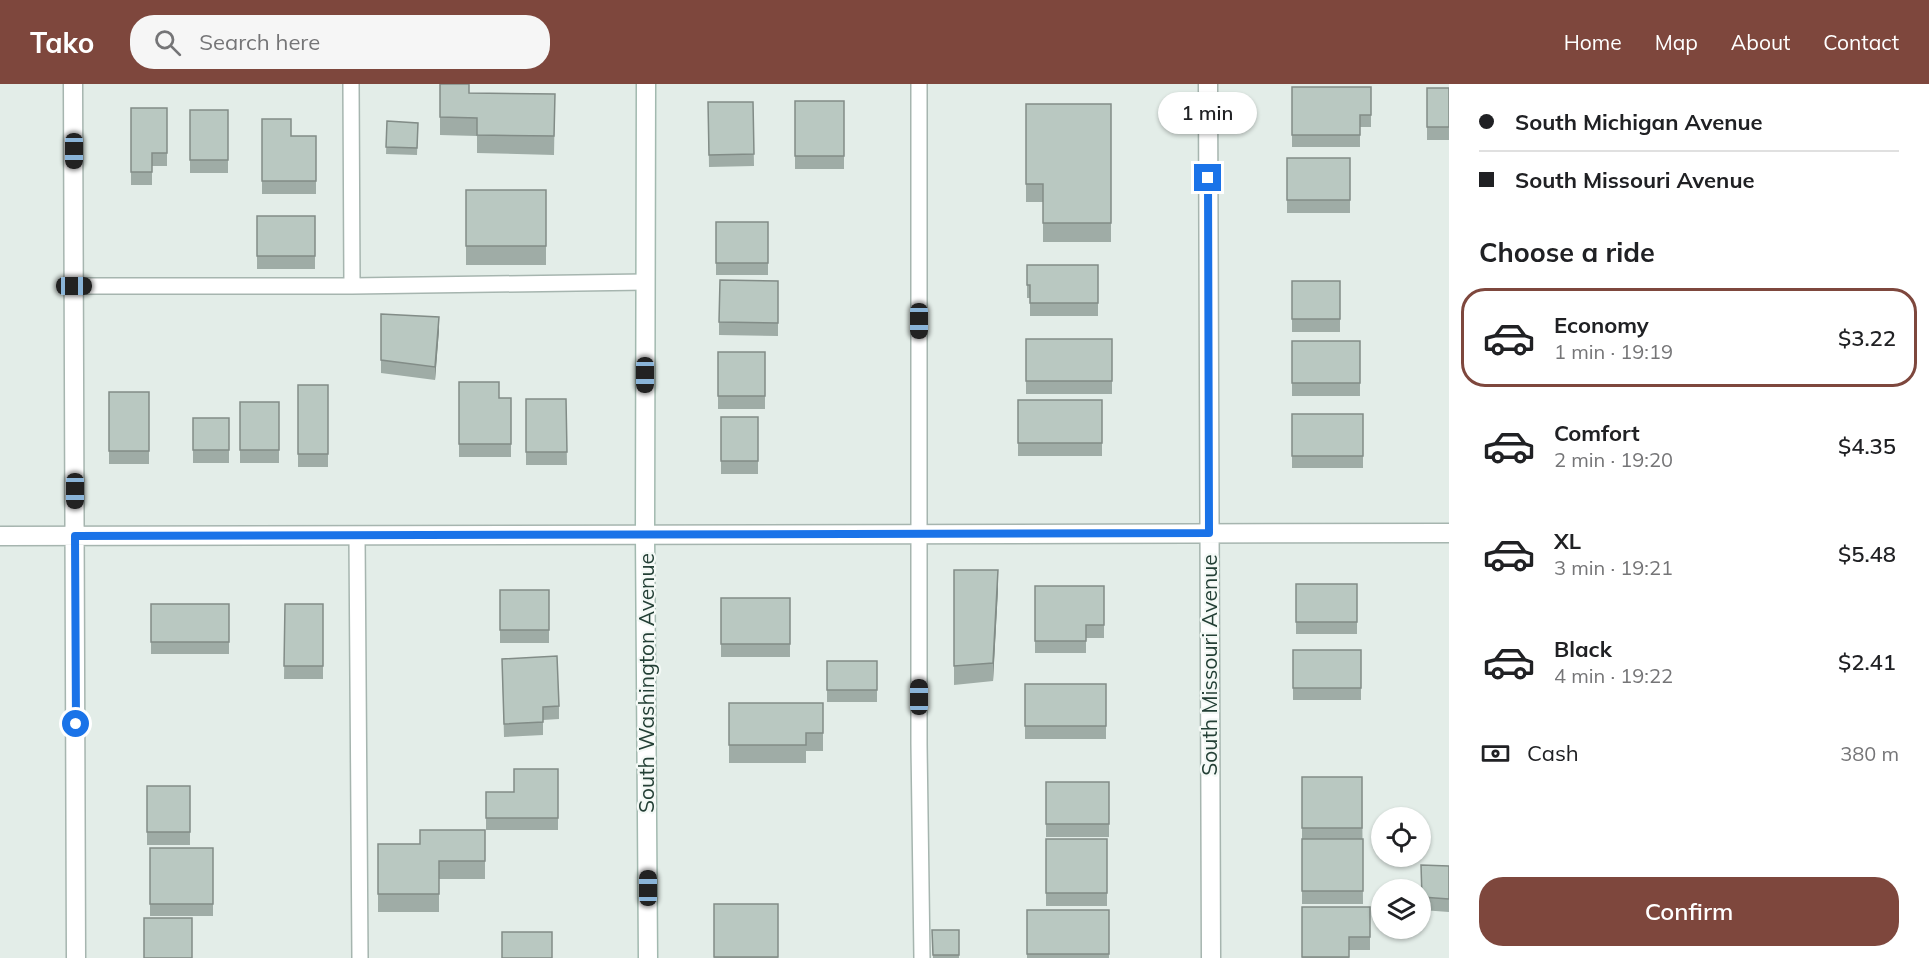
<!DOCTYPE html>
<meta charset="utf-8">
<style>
body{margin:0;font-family:Mulish,sans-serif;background:#f6f6f6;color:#202124;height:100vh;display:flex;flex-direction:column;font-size:22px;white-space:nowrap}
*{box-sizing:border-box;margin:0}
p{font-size:20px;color:#757577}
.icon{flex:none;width:33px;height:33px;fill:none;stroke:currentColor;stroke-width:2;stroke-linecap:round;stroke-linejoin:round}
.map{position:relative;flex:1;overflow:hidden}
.side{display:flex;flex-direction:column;background:#fff;width:480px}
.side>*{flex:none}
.top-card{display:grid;align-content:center;height:132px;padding:0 30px;background:#fff}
.tools{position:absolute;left:1371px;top:723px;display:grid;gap:12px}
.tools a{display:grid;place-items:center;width:60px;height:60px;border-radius:50%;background:#fff;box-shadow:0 2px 4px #0004;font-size:30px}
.end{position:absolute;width:27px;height:27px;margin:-14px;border:8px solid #1a73e8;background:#fff;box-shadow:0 0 0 3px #fff}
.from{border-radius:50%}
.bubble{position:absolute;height:42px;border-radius:21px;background:#fff;box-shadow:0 2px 4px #0004;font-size:20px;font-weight:600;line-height:42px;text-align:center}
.car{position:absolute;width:18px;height:36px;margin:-18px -9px;border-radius:8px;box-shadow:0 0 4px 2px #0007;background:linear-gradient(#222 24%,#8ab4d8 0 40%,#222 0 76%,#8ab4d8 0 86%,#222 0)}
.top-card b{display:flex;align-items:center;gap:21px;height:57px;font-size:22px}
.top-card b+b{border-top:2px solid #e0e0e0}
.top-card i{width:15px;height:15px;background:#202124}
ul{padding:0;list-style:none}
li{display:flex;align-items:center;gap:18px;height:99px;margin:0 12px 9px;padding:0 18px;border:3px solid transparent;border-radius:24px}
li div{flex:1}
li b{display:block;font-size:22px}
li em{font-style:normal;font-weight:600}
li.selected{border-color:#7e473d}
li>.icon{width:54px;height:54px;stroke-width:1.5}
h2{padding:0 30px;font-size:27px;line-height:72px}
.pay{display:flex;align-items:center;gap:15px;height:66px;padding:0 30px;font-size:22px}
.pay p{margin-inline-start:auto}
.action{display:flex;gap:12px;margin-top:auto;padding:12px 30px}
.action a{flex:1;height:69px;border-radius:24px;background:#7e473d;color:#fff;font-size:24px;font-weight:600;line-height:69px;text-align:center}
header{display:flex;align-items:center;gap:36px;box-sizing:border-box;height:84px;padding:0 30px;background:#7e473d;color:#fff}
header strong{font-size:28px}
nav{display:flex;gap:33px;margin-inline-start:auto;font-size:21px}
.search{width:420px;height:54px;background:#f6f6f6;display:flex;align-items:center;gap:15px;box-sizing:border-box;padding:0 21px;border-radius:24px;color:#757577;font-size:22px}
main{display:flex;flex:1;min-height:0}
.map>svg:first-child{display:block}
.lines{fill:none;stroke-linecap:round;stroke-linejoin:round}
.lane-casing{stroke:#a6b5af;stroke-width:18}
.street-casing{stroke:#a6b5af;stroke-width:21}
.secondary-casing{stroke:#a2b9af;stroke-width:21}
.lane{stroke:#fff;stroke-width:15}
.street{stroke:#fff;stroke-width:18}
.secondary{stroke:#fff;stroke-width:18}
.wall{fill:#9faca6}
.shaded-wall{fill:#828c87}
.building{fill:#b9c8c1;stroke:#828c87;stroke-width:1.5}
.route{stroke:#1a73e8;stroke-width:8}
.labels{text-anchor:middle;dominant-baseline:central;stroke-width:4.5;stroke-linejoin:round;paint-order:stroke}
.street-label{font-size:21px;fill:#233f35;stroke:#f4f9f6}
</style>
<header>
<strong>Tako</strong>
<div class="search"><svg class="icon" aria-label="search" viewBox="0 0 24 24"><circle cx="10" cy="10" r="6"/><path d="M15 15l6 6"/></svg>Search here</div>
<nav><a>Home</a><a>Map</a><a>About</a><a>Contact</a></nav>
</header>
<main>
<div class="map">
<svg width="1449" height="874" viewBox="0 0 1449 874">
<rect width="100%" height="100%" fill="#e3ede8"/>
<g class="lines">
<defs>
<path id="lane" d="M 351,0 L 352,202
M 919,0 L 919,660 L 922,874
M 74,202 L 352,202 L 646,198
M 357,452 L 360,874"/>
<path id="street" d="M 73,0 L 76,874
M 1208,0 L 1211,874
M 0,452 L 1449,449"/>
<path id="secondary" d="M 646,0 L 645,451 L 648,874"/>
</defs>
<use href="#lane" class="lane-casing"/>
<use href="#street" class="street-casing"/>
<use href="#secondary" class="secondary-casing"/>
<use href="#lane" class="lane"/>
<use href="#street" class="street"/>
<use href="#secondary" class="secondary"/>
</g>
<path class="wall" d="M 1292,3 L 1371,3 L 1371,43 L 1360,43 L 1360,63 L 1292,63 Z
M 1427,4 L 1449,4 L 1449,56 L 1427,56 Z
M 469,9 L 555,10 L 554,71 L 477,69 L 477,52 L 440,51 L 440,33 Z
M 795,17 L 844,17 L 844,85 L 795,85 Z
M 708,18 L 753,18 L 754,82 L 709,83 Z
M 1026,20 L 1111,20 L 1111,158 L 1043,158 L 1043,118 L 1026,118 Z
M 131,24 L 167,24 L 167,82 L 152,82 L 152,101 L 131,101 Z
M 190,26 L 228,26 L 228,89 L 190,89 Z
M 262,35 L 291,52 L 316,52 L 316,110 L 262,110 Z
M 387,37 L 418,39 L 417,71 L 386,70 Z
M 1287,74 L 1350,74 L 1350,129 L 1287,129 Z
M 466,106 L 546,106 L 546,181 L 466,181 Z
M 257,132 L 315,132 L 315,185 L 257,185 Z
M 716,138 L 768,138 L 768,191 L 716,191 Z
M 1027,181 L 1098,181 L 1098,232 L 1030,232 L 1030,214 L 1027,214 Z
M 778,197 L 778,252 L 719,251 L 719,238 Z
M 1292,197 L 1340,197 L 1340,248 L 1292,248 Z
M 381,230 L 439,246 L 435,296 L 381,289 Z
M 1026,255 L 1112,255 L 1112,310 L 1026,310 Z
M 1292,257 L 1360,257 L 1360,312 L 1292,312 Z
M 718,268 L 765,268 L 765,325 L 718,325 Z
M 459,298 L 499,314 L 511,314 L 511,373 L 459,373 Z
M 298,301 L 328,301 L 328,383 L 298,383 Z
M 109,308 L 149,308 L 149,380 L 109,380 Z
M 526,315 L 566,315 L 567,381 L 526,381 Z
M 1018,316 L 1102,316 L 1102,372 L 1018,372 Z
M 240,318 L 279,318 L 279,379 L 240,379 Z
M 1292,330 L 1363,330 L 1363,384 L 1292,384 Z
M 721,333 L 758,333 L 758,390 L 721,390 Z
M 193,334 L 229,334 L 229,379 L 193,379 Z
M 954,486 L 998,505 L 993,597 L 954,601 Z
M 1296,500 L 1357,500 L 1357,550 L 1296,550 Z
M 1035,502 L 1104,502 L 1104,554 L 1086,554 L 1086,569 L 1035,569 Z
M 500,506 L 549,506 L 549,559 L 500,559 Z
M 721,514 L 790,514 L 790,573 L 721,573 Z
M 151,520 L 229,520 L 229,570 L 151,570 Z
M 285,520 L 323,520 L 323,595 L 284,595 Z
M 1293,566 L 1361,566 L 1361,616 L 1293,616 Z
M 502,575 L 559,622 L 559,635 L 543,636 L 543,651 L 504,653 Z
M 827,577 L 877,577 L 877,618 L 827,618 Z
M 1025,600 L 1106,600 L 1106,655 L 1025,655 Z
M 729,619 L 823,619 L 823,667 L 806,667 L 806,679 L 729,679 Z
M 558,685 L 558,746 L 486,746 L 486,708 L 514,708 Z
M 1302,693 L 1362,693 L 1363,820 L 1302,820 Z
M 1046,698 L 1109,698 L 1109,753 L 1046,753 Z
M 147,702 L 190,702 L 190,761 L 147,761 Z
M 485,746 L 485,795 L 439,795 L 439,828 L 378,828 L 378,760 L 420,760 Z
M 1046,755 L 1107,755 L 1107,822 L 1046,822 Z
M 150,764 L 213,764 L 213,832 L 150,832 Z
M 1421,781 L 1449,782 L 1449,828 L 1422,826 Z
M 714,820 L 778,820 L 778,874 L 714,874 Z
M 1302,823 L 1370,823 L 1370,866 L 1349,866 L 1349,874 L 1302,874 Z
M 1027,826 L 1109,826 L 1109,874 L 1027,874 Z
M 932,846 L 959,846 L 959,874 L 933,874 Z"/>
<path class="shaded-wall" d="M 439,233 L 439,246 L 435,296 L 435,283 Z
M 998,486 L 998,505 L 993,597 L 993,579 Z"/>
<path class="building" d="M 440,0 L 469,0 L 469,9 L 555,10 L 554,52 L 477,51 L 477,34 L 440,33 Z
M 1292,3 L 1371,3 L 1371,31 L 1360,31 L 1360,51 L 1292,51 Z
M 1427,4 L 1449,4 L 1449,43 L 1427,43 Z
M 795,17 L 844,17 L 844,72 L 795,72 Z
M 708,18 L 753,18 L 754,70 L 709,71 Z
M 1026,20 L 1111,20 L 1111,139 L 1043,139 L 1043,100 L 1026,100 Z
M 131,24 L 167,24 L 167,69 L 152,69 L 152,88 L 131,88 Z
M 190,26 L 228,26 L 228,76 L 190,76 Z
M 262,35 L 291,35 L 291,52 L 316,52 L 316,97 L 262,97 Z
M 387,37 L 418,39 L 417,64 L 386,63 Z
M 1287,74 L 1350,74 L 1350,116 L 1287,116 Z
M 466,106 L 546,106 L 546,162 L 466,162 Z
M 257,132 L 315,132 L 315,172 L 257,172 Z
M 716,138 L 768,138 L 768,179 L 716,179 Z
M 1027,181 L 1098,181 L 1098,219 L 1030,219 L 1030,201 L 1027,201 Z
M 720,196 L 778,197 L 778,239 L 719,238 Z
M 1292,197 L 1340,197 L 1340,235 L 1292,235 Z
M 381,230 L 439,233 L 435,283 L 381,276 Z
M 1026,255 L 1112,255 L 1112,297 L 1026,297 Z
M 1292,257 L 1360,257 L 1360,299 L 1292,299 Z
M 718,268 L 765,268 L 765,312 L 718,312 Z
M 459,298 L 499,298 L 499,314 L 511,314 L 511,360 L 459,360 Z
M 298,301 L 328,301 L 328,370 L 298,370 Z
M 109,308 L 149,308 L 149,367 L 109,367 Z
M 526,315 L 566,315 L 567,368 L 526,368 Z
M 1018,316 L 1102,316 L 1102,359 L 1018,359 Z
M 240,318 L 279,318 L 279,366 L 240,366 Z
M 1292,330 L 1363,330 L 1363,372 L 1292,372 Z
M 721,333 L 758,333 L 758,377 L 721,377 Z
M 193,334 L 229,334 L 229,366 L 193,366 Z
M 954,486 L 998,486 L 993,579 L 954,582 Z
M 1296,500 L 1357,500 L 1357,538 L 1296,538 Z
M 1035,502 L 1104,502 L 1104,541 L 1086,541 L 1086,557 L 1035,557 Z
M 500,506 L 549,506 L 549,546 L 500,546 Z
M 721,514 L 790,514 L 790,560 L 721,560 Z
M 151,520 L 229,520 L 229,558 L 151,558 Z
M 285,520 L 323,520 L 323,582 L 284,582 Z
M 1293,566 L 1361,566 L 1361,604 L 1293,604 Z
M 557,572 L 559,622 L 543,623 L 543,638 L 504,640 L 502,575 Z
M 827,577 L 877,577 L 877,606 L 827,606 Z
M 1025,600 L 1106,600 L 1106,642 L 1025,642 Z
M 729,619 L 823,619 L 823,649 L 806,649 L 806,661 L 729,661 Z
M 514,685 L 558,685 L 558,734 L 486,734 L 486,708 L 514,708 Z
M 1302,693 L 1362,693 L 1362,744 L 1302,744 Z
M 1046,698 L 1109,698 L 1109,740 L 1046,740 Z
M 147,702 L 190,702 L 190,748 L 147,748 Z
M 420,746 L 485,746 L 485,777 L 439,777 L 439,810 L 378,810 L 378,760 L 420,760 Z
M 1046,755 L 1107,755 L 1107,809 L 1046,809 Z
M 1302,755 L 1363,755 L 1363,807 L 1302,807 Z
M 150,764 L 213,764 L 213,820 L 150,820 Z
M 1421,781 L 1449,782 L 1449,815 L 1422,813 Z
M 714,820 L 778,820 L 778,873 L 714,873 Z
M 1302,823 L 1370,823 L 1370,853 L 1349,853 L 1349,873 L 1302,873 Z
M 1027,826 L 1109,826 L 1109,870 L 1027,870 Z
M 144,834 L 192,834 L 192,874 L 144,874 Z
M 932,846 L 959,846 L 959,871 L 933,871 Z
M 502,848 L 552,848 L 552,874 L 502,874 Z"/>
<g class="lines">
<path class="route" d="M 76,640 L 75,452 L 1209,449 L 1208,94"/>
</g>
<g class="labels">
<g class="street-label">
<text transform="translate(1209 581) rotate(-90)">South Missouri Avenue</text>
<text transform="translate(646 599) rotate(-90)">South Washington Avenue</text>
</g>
</g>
</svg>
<div class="tools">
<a><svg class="icon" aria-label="locate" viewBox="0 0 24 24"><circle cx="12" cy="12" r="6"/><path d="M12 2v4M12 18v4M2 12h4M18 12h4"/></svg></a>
<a><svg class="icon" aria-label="layers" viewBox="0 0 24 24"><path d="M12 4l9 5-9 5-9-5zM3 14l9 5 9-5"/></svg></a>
</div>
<i class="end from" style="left:76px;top:640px"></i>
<i class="end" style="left:1208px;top:94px"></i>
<div class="bubble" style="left:1158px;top:8px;width:99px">1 min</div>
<i class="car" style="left:74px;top:67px;rotate:180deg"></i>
<i class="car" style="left:74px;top:202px;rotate:90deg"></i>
<i class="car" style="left:919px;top:237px;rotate:180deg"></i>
<i class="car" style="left:645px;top:291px;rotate:180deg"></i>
<i class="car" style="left:75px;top:407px;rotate:180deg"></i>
<i class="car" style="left:919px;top:613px;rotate:0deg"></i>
<i class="car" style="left:648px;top:804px;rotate:0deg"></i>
</div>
<section class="side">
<div class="top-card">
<b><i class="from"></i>South Michigan Avenue</b>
<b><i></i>South Missouri Avenue</b>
</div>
<h2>Choose a ride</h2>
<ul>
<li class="selected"><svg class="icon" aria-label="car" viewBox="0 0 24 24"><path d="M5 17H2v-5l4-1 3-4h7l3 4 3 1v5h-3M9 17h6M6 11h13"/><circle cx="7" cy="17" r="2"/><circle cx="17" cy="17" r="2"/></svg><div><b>Economy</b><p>1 min · 19:19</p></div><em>$3.22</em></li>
<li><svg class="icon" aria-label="car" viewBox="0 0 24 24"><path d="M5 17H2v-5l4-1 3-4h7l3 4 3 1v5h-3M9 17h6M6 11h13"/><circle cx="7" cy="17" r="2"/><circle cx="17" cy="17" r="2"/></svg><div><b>Comfort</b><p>2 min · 19:20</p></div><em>$4.35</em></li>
<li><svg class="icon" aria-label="car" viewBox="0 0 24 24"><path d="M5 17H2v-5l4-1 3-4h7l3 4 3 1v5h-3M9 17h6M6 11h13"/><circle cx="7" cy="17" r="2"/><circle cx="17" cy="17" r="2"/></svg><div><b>XL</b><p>3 min · 19:21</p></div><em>$5.48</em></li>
<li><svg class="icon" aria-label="car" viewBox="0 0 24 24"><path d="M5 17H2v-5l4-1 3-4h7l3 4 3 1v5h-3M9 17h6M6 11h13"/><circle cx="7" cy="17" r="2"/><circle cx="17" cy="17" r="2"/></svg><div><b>Black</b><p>4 min · 19:22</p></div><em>$2.41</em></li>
</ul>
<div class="pay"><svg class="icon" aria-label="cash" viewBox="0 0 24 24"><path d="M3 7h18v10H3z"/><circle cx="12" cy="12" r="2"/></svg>Cash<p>380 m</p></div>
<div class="action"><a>Confirm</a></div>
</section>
</main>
